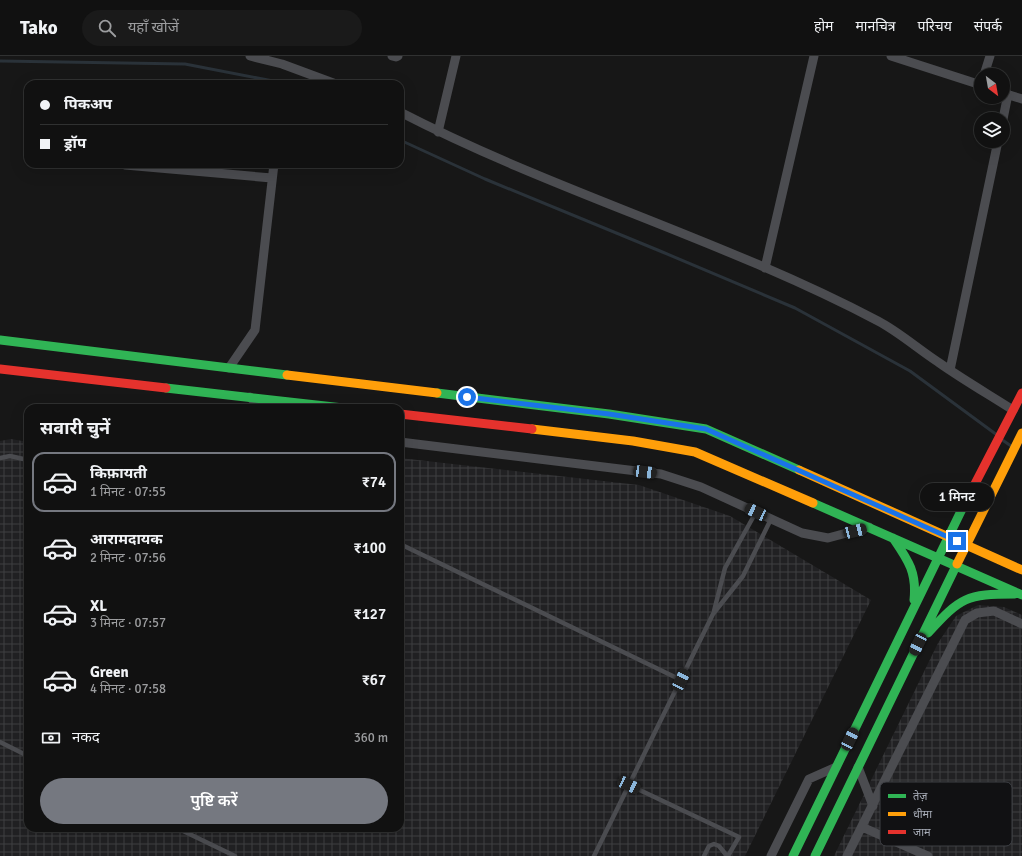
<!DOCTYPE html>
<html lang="hi">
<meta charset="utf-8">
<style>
body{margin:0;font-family:Signika,"Noto Sans Devanagari",sans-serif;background:#1a1a1a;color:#f1f3f6;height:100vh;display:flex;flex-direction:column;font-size:15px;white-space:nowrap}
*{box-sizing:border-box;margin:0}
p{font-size:13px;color:#9c9d9f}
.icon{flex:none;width:22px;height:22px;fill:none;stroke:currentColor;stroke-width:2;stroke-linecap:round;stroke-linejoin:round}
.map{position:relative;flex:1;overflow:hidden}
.panel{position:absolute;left:24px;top:348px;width:380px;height:428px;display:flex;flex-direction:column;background:#111;border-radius:12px;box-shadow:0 4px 16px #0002,0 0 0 1px #303131}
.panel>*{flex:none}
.top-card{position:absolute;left:24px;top:24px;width:380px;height:88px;border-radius:12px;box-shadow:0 4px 16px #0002,0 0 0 1px #303131;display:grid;align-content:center;height:88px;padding:0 16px;background:#111}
.needle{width:26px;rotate:149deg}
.controls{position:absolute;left:974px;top:12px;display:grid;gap:8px}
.controls a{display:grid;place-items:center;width:36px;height:36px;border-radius:50%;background:#111;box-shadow:0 4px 16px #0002,0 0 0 1px #303131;font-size:20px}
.end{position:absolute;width:18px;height:18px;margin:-9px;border:5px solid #1a73e8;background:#fff;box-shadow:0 0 0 2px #fff}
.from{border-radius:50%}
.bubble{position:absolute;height:28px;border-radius:14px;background:#111;box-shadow:0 4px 16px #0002,0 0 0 1px #303131;font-size:13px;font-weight:600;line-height:28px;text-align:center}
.car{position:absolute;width:12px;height:24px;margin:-12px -6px;border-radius:5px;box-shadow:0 0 3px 1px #0007;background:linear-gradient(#222 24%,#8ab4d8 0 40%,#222 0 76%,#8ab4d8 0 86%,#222 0)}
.top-card b{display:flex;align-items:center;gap:14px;height:38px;font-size:15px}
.top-card b+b{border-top:1px solid #303131}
.top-card i{width:10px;height:10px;background:#f1f3f6}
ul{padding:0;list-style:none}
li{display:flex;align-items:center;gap:12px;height:60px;margin:0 8px 6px;padding:0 8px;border:2px solid transparent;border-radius:12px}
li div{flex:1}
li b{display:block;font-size:15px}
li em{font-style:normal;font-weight:600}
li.active{border-color:#757880}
li>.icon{width:36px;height:36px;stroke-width:1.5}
h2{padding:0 16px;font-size:18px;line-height:48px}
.pay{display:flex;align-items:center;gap:10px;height:44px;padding:0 16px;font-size:15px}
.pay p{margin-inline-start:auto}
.cta{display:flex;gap:8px;margin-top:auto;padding:8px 16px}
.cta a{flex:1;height:46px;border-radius:24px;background:#757880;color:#fff;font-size:16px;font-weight:600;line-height:46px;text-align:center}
header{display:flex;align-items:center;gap:24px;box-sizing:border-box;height:56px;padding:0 20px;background:#111;border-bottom:1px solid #303131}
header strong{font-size:19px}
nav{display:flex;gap:22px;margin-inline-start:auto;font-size:14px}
.search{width:280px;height:36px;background:#1a1a1a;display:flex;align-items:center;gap:10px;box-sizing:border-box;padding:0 14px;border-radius:22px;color:#9c9d9f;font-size:15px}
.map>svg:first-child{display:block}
.industrial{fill:url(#industrial-grid)}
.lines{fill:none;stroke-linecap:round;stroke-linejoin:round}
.stream{stroke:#2a3239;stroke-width:3}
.lane{stroke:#4b4c50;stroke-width:4.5}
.street{stroke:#4b4c50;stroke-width:9}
.fast{stroke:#30b455;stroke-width:9}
.slow{stroke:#ff9f0a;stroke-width:9}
.jam{stroke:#e5322d;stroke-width:9}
.route{stroke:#1a73e8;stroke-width:5}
.key{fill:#111113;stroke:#3e4045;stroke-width:1}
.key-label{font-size:11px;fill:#a8adb8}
</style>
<header>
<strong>Tako</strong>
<div class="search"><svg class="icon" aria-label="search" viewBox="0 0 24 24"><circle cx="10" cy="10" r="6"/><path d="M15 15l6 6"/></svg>यहाँ खोजें</div>
<nav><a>होम</a><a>मानचित्र</a><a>परिचय</a><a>संपर्क</a></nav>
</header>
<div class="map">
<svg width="1022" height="800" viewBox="0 0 1022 800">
<defs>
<pattern id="industrial-grid" width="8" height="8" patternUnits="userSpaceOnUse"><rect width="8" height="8" fill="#212123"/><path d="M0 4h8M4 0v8" fill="none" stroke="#3e3f41"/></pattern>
</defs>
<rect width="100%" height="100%" fill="#171717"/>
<path class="industrial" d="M 11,383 L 28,386 L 28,772 L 400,772 L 400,402 L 639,429 L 730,460 L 871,544 L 745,800 L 0,800 L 0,385 Z
M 978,549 L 1004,551 L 1022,559 L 1022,800 L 834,800 L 938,587 L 956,560 Z"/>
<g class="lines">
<path class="stream" d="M 0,5 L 185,8 L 273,25 L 278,28
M 400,84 L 485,123 L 660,195 L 795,252 L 910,315 L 997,379
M 1001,383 L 1011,390"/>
<path class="lane" d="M 0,402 L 10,400 L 28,404
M 400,488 L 681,624
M 714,555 L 725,512 L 756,456
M 0,686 L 28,700
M 629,729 L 739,781 L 728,800
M 177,772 L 235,800
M 594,800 L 713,558 L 743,520 L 771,463
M 704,800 L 709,790 L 714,788 L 719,790 L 727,800"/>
<path class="street" d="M 250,0 L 282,8 L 336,28
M 392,0 L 396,1 L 398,0
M 891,0 L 981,29
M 984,19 L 990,0
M 1003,37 L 1022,43
M 400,56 C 555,136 724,184 878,265 C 899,276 918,293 938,306 C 962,323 988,338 1013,354
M 1003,63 L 1008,38
M 438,76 L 456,0
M 125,109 L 272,122
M 765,212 L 814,0
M 229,312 L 255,274 L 274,108
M 950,314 L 998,85
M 250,341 L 260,352
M 400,386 L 661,418 L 701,431 L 802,477 L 828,482 L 869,471
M 858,711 L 873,750
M 862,771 L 928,800
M 771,800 L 809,723 L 836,711
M 847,800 L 965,564 L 977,557 L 994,555 L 1022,568"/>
<path class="fast" d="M 0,284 L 287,319
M 166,332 L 343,352
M 437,337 L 609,358 L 706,373 L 799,414
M 813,447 L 1022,539
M 893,482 C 908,504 917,516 914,544
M 928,577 C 961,541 966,538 1015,538
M 793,800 L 963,451
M 815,800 L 957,508"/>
<path class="slow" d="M 287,319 L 437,337
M 532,373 L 633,385 L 695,396 L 813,447
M 799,414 L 1022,514
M 957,508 L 1022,377"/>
<path class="jam" d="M 0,313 L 166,332
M 400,358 L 532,373
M 963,451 L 1022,337"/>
</g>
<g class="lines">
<path class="route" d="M 467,341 L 609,358 L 706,373 L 957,485"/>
</g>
<rect x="880" y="726" width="132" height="64" rx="6" class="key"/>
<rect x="888" y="738" width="18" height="4" fill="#30b455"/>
<rect x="888" y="756" width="18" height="4" fill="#ff9f0a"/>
<rect x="888" y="774" width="18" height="4" fill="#e5322d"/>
<g class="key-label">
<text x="913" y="744">तेज़</text>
<text x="913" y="762">धीमा</text>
<text x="913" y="780">जाम</text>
</g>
</svg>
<div class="controls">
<a><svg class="needle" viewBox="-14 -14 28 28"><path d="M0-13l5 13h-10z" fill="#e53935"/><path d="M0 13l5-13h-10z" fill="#9c9d9f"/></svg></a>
<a><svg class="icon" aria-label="layers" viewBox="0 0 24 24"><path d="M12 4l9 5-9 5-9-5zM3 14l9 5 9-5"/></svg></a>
</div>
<i class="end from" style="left:467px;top:341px"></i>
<i class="end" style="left:957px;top:485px"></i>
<div class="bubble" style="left:920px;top:427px;width:74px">1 मिनट</div>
<i class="car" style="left:645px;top:416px;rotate:97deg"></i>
<i class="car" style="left:756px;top:456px;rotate:295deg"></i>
<i class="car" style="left:855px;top:475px;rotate:76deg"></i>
<i class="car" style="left:918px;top:588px;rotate:206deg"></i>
<i class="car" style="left:681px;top:624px;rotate:26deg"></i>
<i class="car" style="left:850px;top:683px;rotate:26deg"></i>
<i class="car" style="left:629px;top:729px;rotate:115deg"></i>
<div class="top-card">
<b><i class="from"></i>पिकअप</b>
<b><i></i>ड्रॉप</b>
</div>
<section class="panel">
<h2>सवारी चुनें</h2>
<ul>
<li class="active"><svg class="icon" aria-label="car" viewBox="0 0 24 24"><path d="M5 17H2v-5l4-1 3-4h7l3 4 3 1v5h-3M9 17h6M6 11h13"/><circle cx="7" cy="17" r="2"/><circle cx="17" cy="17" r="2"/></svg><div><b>किफ़ायती</b><p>1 मिनट · 07:55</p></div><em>₹74</em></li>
<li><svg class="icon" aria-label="car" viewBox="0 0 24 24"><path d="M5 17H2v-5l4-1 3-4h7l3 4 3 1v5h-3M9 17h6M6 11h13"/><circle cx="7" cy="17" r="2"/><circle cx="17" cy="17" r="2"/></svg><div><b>आरामदायक</b><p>2 मिनट · 07:56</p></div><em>₹100</em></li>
<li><svg class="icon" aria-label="car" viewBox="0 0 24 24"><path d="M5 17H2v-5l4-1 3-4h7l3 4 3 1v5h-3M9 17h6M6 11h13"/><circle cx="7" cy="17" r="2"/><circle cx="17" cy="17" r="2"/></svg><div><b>XL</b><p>3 मिनट · 07:57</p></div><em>₹127</em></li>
<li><svg class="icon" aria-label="car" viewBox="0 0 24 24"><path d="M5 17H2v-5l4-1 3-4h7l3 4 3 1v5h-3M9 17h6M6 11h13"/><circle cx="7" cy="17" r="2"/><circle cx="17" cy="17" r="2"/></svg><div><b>Green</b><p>4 मिनट · 07:58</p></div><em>₹67</em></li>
</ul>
<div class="pay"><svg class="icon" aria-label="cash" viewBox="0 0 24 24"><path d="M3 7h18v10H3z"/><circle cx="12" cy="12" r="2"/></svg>नकद<p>360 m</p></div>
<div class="cta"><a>पुष्टि करें</a></div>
</section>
</div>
